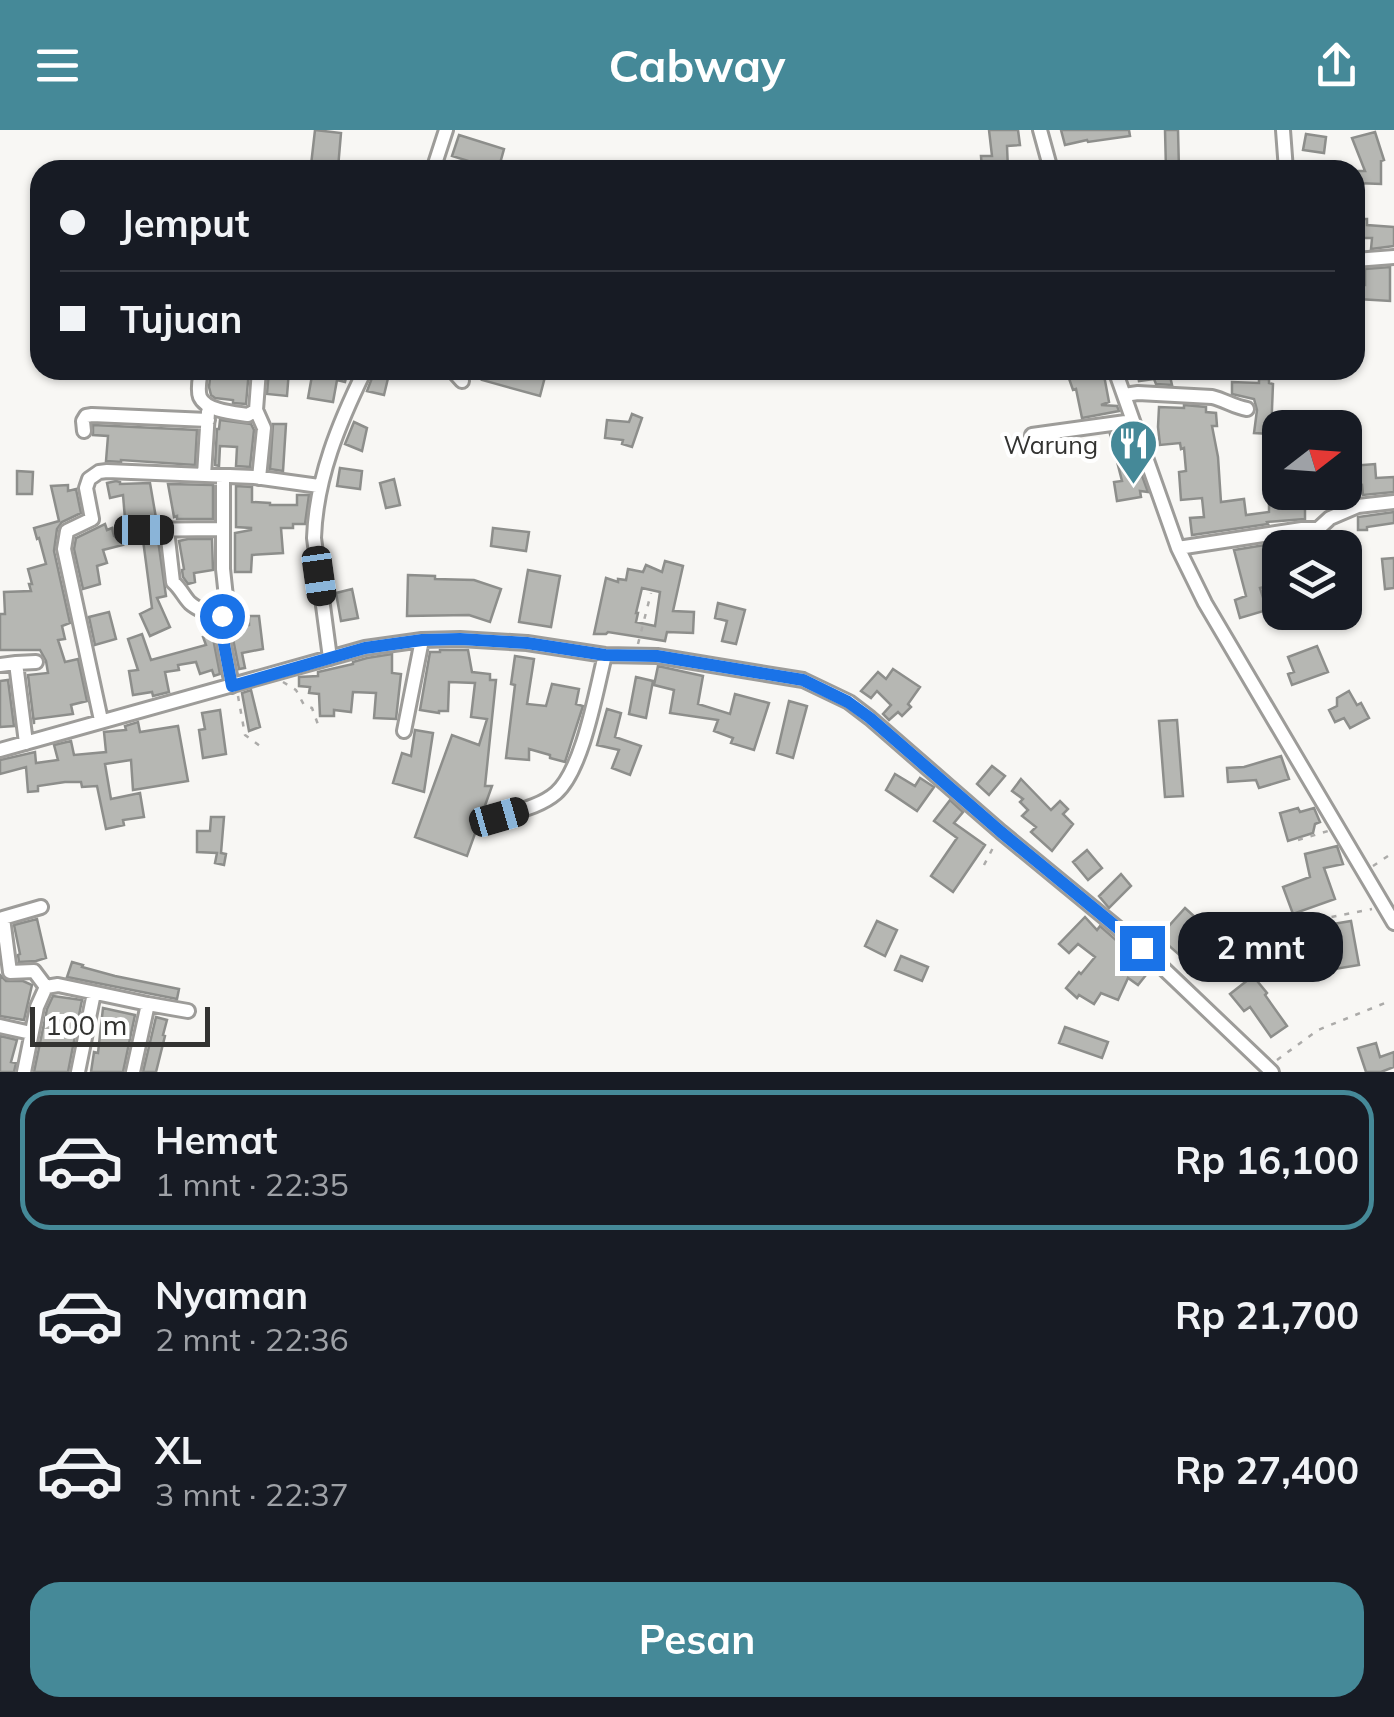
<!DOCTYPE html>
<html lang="id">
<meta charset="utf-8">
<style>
body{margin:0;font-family:Mulish,sans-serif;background:#242831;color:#f1f3f6;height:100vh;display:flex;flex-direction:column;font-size:38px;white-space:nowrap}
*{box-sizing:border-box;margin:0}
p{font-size:32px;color:#9ea1a6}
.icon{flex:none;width:55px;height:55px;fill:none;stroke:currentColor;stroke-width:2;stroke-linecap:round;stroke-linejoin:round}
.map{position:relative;height:942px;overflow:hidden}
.side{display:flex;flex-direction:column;background:#171b24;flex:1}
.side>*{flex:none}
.banner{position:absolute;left:30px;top:30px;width:1335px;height:220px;border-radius:30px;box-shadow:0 2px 8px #0004;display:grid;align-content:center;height:220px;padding:0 30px;background:#171b24}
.needle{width:65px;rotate:73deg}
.controls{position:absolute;left:1262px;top:280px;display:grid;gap:20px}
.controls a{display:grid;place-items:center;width:100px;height:100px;border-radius:20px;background:#171b24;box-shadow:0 2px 8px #0004;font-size:50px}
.scale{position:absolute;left:30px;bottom:25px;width:180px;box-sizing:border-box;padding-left:10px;border:5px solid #333331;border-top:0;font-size:28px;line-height:35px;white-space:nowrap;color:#333331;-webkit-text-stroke:8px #fff;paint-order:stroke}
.end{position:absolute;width:45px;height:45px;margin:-22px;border:12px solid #1a73e8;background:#fff;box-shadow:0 0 0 5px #fff}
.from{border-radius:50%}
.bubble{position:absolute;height:70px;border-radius:30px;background:#171b24;box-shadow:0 2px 8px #0004;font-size:32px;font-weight:700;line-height:70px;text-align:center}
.car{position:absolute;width:30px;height:60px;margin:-30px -15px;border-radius:12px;box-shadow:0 0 8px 2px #0007;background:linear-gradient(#222 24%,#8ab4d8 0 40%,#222 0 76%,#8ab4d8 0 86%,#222 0)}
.banner b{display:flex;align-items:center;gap:35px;height:95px;font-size:38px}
.banner b+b{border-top:2px solid #363941}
.banner i{width:25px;height:25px;background:#f1f3f6}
ul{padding:18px 0 0;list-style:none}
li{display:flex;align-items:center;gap:30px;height:140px;margin:0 20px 15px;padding:0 10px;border:5px solid transparent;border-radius:30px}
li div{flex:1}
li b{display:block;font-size:38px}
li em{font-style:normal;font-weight:700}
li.current{border-color:#458998}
li>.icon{width:90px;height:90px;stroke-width:1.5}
.action{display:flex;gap:20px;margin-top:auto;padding:20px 30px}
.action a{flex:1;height:115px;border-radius:30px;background:#458998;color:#fff;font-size:40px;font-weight:700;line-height:115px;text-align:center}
header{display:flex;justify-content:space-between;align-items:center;height:130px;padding:0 30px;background:#458998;color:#fff;font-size:45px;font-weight:700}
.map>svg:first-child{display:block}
.building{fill:#b6b7b3;stroke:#8d8e8b;stroke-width:2.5;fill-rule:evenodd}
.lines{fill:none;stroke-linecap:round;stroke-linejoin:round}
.minor-casing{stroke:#9d9c99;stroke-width:18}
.path{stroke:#acaba9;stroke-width:2.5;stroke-dasharray:5 8;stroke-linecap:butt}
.minor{stroke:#fff;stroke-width:12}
.route{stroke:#1a73e8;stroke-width:12}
.labels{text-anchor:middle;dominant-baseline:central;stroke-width:8;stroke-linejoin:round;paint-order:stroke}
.poi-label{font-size:25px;fill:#333331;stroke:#fff;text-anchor:end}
</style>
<header><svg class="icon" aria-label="menu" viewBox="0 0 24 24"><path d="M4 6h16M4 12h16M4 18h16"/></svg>Cabway<svg class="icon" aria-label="share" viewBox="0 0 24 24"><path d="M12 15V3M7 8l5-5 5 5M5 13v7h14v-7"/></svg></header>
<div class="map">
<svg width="1394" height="942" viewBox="0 0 1394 942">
<rect width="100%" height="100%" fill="#f8f7f4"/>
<path class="building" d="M 315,0 L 341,3 L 338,38 L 311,35 Z
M 989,0 L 1018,0 L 1020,15 L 1007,16 L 1008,40 L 982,40 L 981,26 L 992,26 Z
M 1061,0 L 1129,0 L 1130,6 L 1088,12 L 1087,10 L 1065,15 Z
M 1165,0 L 1178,0 L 1179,40 L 1166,40 Z
M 1375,2 L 1384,30 L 1381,31 L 1381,54 L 1356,53 L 1356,41 L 1365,41 L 1352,8 Z
M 1306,4 L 1326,7 L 1324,23 L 1303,20 Z
M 459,5 L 504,19 L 501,30 L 526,37 L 526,40 L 497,40 L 452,26 Z
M 1355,89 L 1367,89 L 1367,95 L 1394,97 L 1394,116 L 1371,119 L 1372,108 L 1355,108 Z
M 1390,137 L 1390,171 L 1358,169 L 1359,155 L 1365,155 L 1365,139 Z
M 211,240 L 249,240 L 246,274 L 233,273 L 233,270 L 215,268 L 211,265 L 209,257 Z
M 269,240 L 289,240 L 287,266 L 267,264 Z
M 313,240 L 348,240 L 345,252 L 337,250 L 333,272 L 308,268 Z
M 375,240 L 390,240 L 384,265 L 367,261 Z
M 485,240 L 497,240 L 525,248 L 527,240 L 546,243 L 540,266 L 482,250 Z
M 1066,240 L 1103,240 L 1109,272 L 1101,275 L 1117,276 L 1119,281 L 1082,288 L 1076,259 L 1073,260 Z
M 1137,240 L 1175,240 L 1176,245 L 1170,246 L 1172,255 L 1156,254 L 1154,249 L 1139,251 Z
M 1259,249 L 1269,249 L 1269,253 L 1273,254 L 1271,304 L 1254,303 L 1257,280 L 1254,269 L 1232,264 L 1232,252 L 1259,253 Z
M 1184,275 L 1206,277 L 1206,282 L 1216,283 L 1217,296 L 1212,296 L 1218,327 L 1221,372 L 1244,369 L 1246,385 L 1269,382 L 1269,372 L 1305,373 L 1305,389 L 1267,392 L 1268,394 L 1192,405 L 1190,388 L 1204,387 L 1202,368 L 1181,370 L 1179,342 L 1186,341 L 1184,318 L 1181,319 L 1180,313 L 1160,315 L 1158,297 L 1159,277 L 1184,278 Z
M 632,284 L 642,288 L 632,317 L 622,314 L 623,310 L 605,308 L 607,290 L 629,292 Z
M 220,290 L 251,294 L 254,300 L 250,337 L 236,336 L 237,317 L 220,316 L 219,336 L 215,335 L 217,299 L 219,299 Z
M 354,292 L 367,298 L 362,321 L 345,314 Z
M 273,294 L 286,294 L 283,341 L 270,339 Z
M 93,295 L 197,300 L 195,335 L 121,330 L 121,332 L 106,331 L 108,306 L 93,305 Z
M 1126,302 L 1148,362 L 1140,361 L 1141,367 L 1117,371 L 1114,352 L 1122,351 L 1110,304 Z
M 1375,334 L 1376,348 L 1394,347 L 1394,362 L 1363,365 L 1362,355 L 1353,356 L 1351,336 Z
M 340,338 L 362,341 L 360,359 L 337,356 Z
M 17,341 L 33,342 L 32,364 L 17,364 Z
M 394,349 L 400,375 L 386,378 L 380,353 Z
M 116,351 L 120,352 L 120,354 L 150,353 L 156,388 L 125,389 L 123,365 L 110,368 L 107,353 Z
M 168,354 L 213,355 L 213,389 L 177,389 L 177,386 L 174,387 Z
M 68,355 L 68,361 L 76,359 L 81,383 L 62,392 L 57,399 L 54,421 L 70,493 L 62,496 L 65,509 L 58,510 L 65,532 L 78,529 L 87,571 L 71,575 L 73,584 L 34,589 L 34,594 L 28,545 L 48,543 L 46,531 L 40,520 L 0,520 L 0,484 L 5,484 L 4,462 L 31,461 L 29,454 L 32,454 L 28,439 L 46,434 L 39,408 L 37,409 L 34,398 L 59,391 L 51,356 Z
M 236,356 L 252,357 L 252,372 L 270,373 L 270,375 L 297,375 L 297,365 L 309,365 L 305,394 L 293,394 L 293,398 L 281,398 L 283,423 L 252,425 L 251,442 L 235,442 L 235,403 L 251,400 L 251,398 L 236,397 Z
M 1394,382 L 1394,393 L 1367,397 L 1367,400 L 1358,400 L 1358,387 Z
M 105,394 L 107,400 L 112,398 L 114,406 L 121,410 L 123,415 L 103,420 L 107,433 L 97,436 L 100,454 L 83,459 L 74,419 L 76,408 Z
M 493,398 L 529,402 L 526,421 L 491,416 Z
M 188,409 L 212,409 L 213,440 L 194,443 L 195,452 L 188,454 L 183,447 L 182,440 L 184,439 L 179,411 Z
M 143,410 L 158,410 L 166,466 L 157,468 L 170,497 L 150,506 L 140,484 L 152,478 Z
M 1271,414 L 1273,426 L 1265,428 L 1273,455 L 1260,458 L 1267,480 L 1240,488 L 1235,470 L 1246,466 L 1234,420 Z
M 1394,428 L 1394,458 L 1385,459 L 1382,429 Z
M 665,431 L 683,436 L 673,481 L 694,482 L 693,503 L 667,502 L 665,511 L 608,502 L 606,504 L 594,504 L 606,448 L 618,452 L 618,449 L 626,450 L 628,439 L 643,442 L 646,435 L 662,442 ZM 642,458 L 660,462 L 655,496 L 636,492 L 638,483 L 636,483 Z
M 528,440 L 560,446 L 551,497 L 519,492 Z
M 408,445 L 435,446 L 435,449 L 474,450 L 501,459 L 490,492 L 469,485 L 407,486 Z
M 352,459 L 358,488 L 341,491 L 336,463 Z
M 718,473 L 745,480 L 736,514 L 722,511 L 727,491 L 715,488 Z
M 109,482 L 116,509 L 95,515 L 89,487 Z
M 249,486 L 259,486 L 263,519 L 242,523 L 245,538 L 239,539 L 233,509 L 234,498 L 249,495 Z
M 212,503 L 220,544 L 214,546 L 212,540 L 200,544 L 196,532 L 178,535 L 179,540 L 165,542 L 169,562 L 153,566 L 152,562 L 133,565 L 129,541 L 138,540 L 128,509 L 142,504 L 151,530 L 206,515 L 203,507 Z
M 1317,516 L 1328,542 L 1292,555 L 1288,544 L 1294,542 L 1288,527 Z
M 440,520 L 468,520 L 472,542 L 490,544 L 490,550 L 496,550 L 485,656 L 492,656 L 467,726 L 415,707 L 452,605 L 479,615 L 487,589 L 471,587 L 475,553 L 449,552 L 448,581 L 439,581 L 439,583 L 420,580 L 430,522 L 440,522 Z
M 392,524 L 392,543 L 401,544 L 396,589 L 374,588 L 376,563 L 353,562 L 351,582 L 334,580 L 334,586 L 320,586 L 319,564 L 309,563 L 310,557 L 299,556 L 299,547 L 318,546 L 318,542 L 353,534 L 353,532 L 367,528 Z
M 515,526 L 534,529 L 527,574 L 546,576 L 552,554 L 579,559 L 576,574 L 583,576 L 565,632 L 550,628 L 550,625 L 529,619 L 529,630 L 506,628 L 515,555 L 511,554 Z
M 658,536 L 703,546 L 698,574 L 730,584 L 735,564 L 769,573 L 754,620 L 731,613 L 733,608 L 714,601 L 718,590 L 670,583 L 674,560 L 654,555 Z
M 893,539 L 920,557 L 908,574 L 911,577 L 902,586 L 898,582 L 889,590 L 883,584 L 891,575 L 877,561 L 871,568 L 861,561 L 878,542 L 886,549 Z
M 636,547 L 653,551 L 646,588 L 629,584 Z
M 8,550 L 14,596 L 0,597 L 0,551 Z
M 251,560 L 260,597 L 249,601 L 242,563 Z
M 1349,561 L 1357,575 L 1361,573 L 1369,588 L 1350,598 L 1344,588 L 1335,592 L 1329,580 L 1337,576 L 1337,568 Z
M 789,571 L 807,576 L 793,628 L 777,623 Z
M 607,579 L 621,583 L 615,607 L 641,616 L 630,645 L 612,638 L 619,620 L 597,615 Z
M 220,580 L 226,624 L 203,628 L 199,600 L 205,599 L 202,583 Z
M 1177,590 L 1183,666 L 1165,667 L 1159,591 Z
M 138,592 L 140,602 L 178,596 L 188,651 L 133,660 L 131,630 L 105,634 L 111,669 L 140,663 L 144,687 L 123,690 L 124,695 L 106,699 L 97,656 L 82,657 L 81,652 L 65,652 L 38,656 L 38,661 L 28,662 L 26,637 L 0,644 L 0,630 L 35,622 L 36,633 L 58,630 L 54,615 L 71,611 L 74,625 L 106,622 L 104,602 L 126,600 L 125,596 Z
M 415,600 L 433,603 L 424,662 L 393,653 L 402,623 L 411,626 Z
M 1281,626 L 1289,649 L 1259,658 L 1256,650 L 1228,652 L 1227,638 L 1244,637 Z
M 992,636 L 1005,646 L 989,665 L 977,654 Z
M 895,644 L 915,656 L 920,648 L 934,657 L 917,681 L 886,660 Z
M 1021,649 L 1051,680 L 1060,671 L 1068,679 L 1063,684 L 1073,694 L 1052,721 L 1031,702 L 1036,697 L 1022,686 L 1028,680 L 1020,672 L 1023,669 L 1012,661 Z
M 950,670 L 963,682 L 954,693 L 985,715 L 953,762 L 931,746 L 957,708 L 934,691 Z
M 1298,678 L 1300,682 L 1314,678 L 1320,692 L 1315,694 L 1313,703 L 1288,711 L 1280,683 Z
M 211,687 L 224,687 L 221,723 L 226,724 L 224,735 L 215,733 L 217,723 L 197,722 L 197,701 L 210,701 Z
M 1337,716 L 1343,734 L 1324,738 L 1335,769 L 1293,784 L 1283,757 L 1310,747 L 1305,724 Z
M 1087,720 L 1102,738 L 1088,750 L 1073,732 Z
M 1121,744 L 1131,756 L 1109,778 L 1099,766 Z
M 1185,778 L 1195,787 L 1182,801 L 1197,811 L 1184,829 L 1159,807 Z
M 1085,787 L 1097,800 L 1100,796 L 1150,840 L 1138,855 L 1128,848 L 1118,870 L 1101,863 L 1094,874 L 1079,865 L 1077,868 L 1066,858 L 1079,842 L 1081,844 L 1095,827 L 1078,814 L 1069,823 L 1059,814 Z
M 37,789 L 46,828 L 36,831 L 19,832 L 18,825 L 20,824 L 14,795 Z
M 877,791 L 897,800 L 885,826 L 865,816 Z
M 1351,791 L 1359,835 L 1304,844 L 1297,800 Z
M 901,826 L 928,837 L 922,851 L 895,840 Z
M 72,832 L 83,835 L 82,837 L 115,846 L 179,859 L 177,869 L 67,847 Z
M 0,845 L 6,851 L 23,851 L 32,855 L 24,890 L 0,886 Z
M 1253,846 L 1267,863 L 1265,865 L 1287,896 L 1271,907 L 1250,877 L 1244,881 L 1230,864 Z
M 53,866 L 82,870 L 68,942 L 34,942 L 47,879 Z
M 103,878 L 135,885 L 123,942 L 91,942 L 94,922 L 98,923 Z
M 156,887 L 167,890 L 163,905 L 165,906 L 156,942 L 143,942 Z
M 1065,897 L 1108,912 L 1102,928 L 1059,913 Z
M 0,906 L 17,910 L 11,932 L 16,933 L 14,942 L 0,942 Z
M 1376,913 L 1380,927 L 1394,922 L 1394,937 L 1381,942 L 1366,942 L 1358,918 Z"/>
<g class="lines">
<defs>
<path id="minor" d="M 1040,0 L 1051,40
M 1283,0 L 1286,40
M 433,40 L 446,0
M 1355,130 L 1394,127
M 201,240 C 200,248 197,259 200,267 C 206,281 235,283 248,285 L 256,280 L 259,240
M 452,240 L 462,251
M 1115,240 L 1178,418 L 1205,473 L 1394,793
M 1124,265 L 1138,263 L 1212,267 C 1225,270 1234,277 1247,279
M 256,280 L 264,298 L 259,348
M 84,301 L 83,291 L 86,286 L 92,285 L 208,290
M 1032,305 L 1133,291
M 204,345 L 208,282
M 223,346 L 223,439 L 226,467 L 220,493 L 232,556
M 122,400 L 222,399
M 167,400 L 173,452 C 181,459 184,467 190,473 C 200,482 212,482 220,493
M 1178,418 L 1302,399 L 1318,399 L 1330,388 L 1358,376 L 1394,372
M 330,528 L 314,408 C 316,348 339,293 365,240
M 16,533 L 36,532
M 0,535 L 16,533 L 26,613
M 101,590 L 64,419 L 67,401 L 92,389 L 86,358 L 89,349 L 99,342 L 107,341 L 254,347 L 319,356
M 404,601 L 422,510
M 0,620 L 365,518 L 422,510 L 460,509 L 527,513 L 605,525 L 657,526 L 803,550 L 849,572 L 870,588 L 1001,702 L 1142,818 L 1272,942
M 499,687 C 518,681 541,676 556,663 C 583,639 596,561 605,525
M 41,777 L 3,788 L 10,842 L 34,841 L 46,857
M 0,896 L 31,903
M 24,942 L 37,877 L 46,857 L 58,855 L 148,874
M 78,942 L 94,863
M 133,942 L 148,874 L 188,881"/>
</defs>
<use href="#minor" class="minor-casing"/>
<path class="path" d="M 638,514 L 651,463
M 283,552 L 296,560 L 304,575 L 312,578 L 320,600
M 238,566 L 245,605 L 264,619
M 1298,710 L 1328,701
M 984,735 L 996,712
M 1373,736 L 1388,726
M 1306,792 L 1372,779
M 1122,846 L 1135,827
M 1277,930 L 1318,900 L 1390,871"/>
<use href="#minor" class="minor"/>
</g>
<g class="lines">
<path class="route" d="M 222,486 L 220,493 L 232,556 L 365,518 L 422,510 L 460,509 L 527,513 L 605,525 L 657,526 L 803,550 L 848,572 L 870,588 L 1001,702 L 1142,818"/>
</g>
<defs>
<symbol id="restaurant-pin" viewBox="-11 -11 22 30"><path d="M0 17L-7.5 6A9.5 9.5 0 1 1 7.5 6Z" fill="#458998" stroke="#fff"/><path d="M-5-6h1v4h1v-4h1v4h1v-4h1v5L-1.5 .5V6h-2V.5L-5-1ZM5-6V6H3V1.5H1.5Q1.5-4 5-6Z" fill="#fff"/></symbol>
</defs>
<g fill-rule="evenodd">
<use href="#restaurant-pin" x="1106" y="286" width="55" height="75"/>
</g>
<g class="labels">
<g class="poi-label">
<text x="1098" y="314">Warung</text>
</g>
</g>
</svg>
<div class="controls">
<a><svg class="needle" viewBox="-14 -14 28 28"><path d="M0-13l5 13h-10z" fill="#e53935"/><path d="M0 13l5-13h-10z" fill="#9ea1a6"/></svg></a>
<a><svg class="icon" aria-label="layers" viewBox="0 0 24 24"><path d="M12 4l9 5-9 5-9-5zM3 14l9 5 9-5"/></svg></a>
</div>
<div class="scale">100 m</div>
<i class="end from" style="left:222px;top:486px"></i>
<i class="end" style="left:1142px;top:818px"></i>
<div class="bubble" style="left:1178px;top:782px;width:165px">2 mnt</div>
<i class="car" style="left:144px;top:400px;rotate:90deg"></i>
<i class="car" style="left:319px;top:446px;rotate:172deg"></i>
<i class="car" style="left:499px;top:687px;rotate:74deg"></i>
<div class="banner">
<b><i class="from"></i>Jemput</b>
<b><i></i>Tujuan</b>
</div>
</div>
<section class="side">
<ul>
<li class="current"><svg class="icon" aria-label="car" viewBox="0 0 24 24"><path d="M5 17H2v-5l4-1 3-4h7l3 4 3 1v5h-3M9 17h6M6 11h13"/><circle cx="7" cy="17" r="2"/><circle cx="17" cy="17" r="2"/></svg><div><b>Hemat</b><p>1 mnt · 22:35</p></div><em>Rp 16,100</em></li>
<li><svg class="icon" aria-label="car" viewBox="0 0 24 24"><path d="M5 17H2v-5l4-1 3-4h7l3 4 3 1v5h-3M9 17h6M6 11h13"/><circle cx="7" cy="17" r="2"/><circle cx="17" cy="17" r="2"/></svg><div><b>Nyaman</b><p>2 mnt · 22:36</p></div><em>Rp 21,700</em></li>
<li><svg class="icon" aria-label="car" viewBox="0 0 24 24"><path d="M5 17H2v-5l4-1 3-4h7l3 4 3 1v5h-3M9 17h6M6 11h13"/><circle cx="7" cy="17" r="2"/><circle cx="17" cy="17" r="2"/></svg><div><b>XL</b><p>3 mnt · 22:37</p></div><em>Rp 27,400</em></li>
</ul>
<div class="action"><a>Pesan</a></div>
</section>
